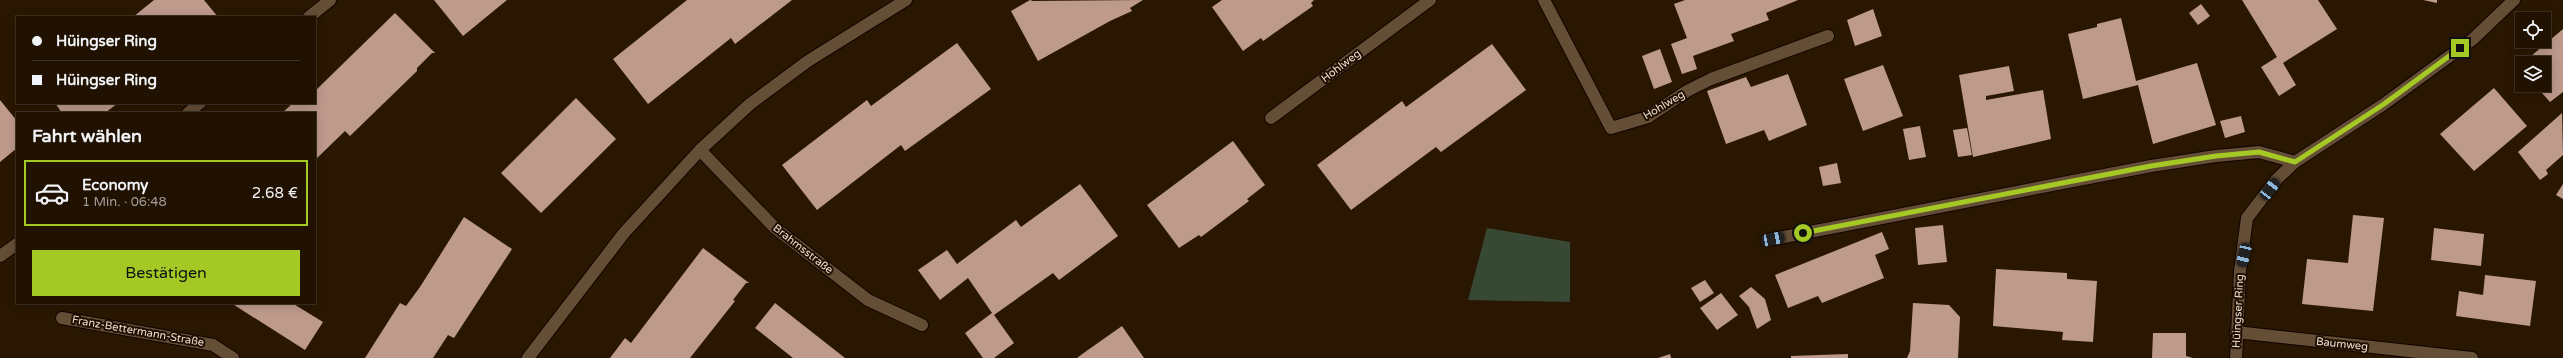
<!DOCTYPE html>
<html lang="de">
<meta charset="utf-8">
<style>
body{margin:0;font-family:"Varela Round",sans-serif;background:#281a0b;color:#f1f3f6;height:100vh;display:flex;flex-direction:column;font-size:15px;white-space:nowrap}
*{box-sizing:border-box;margin:0}
p{font-size:13px;color:#a29d99}
.icon{flex:none;width:22px;height:22px;fill:none;stroke:currentColor;stroke-width:2;stroke-linecap:round;stroke-linejoin:round}
.map{position:relative;flex:1;overflow:hidden}
.details{position:absolute;left:16px;top:112px;width:300px;height:192px;display:flex;flex-direction:column;background:#201101;border-radius:0px;box-shadow:0 2px 10px #0003,0 0 0 1px #3d3123}
.details>*{flex:none}
.banner{position:absolute;left:16px;top:16px;width:300px;height:88px;border-radius:0px;box-shadow:0 2px 10px #0003,0 0 0 1px #3d3123;display:grid;align-content:center;height:88px;padding:0 16px;background:#201101}
.tools{position:absolute;left:2515px;top:12px;display:grid;gap:8px}
.tools a{display:grid;place-items:center;width:36px;height:36px;border-radius:0px;background:#201101;box-shadow:0 2px 10px #0003,0 0 0 1px #3d3123;font-size:20px}
.end{position:absolute;width:18px;height:18px;margin:-9px;border:5px solid #a4c824;background:#111;box-shadow:0 0 0 2px #111}
.from{border-radius:50%}
.car{position:absolute;width:12px;height:24px;margin:-12px -6px;border-radius:5px;box-shadow:0 0 3px 1px #0007;background:linear-gradient(#222 24%,#8ab4d8 0 40%,#222 0 76%,#8ab4d8 0 86%,#222 0)}
.banner b{display:flex;align-items:center;gap:14px;height:38px;font-size:15px}
.banner b+b{border-top:1px solid #3d3123}
.banner i{width:10px;height:10px;background:#f1f3f6}
ul{padding:0;list-style:none}
li{display:flex;align-items:center;gap:12px;height:66px;margin:0 8px 6px;padding:0 8px;border:2px solid transparent;border-radius:0px}
li div{flex:1}
li b{display:block;font-size:15px}
li em{font-style:normal;font-weight:600}
li.selected{border-color:#a4c824}
li>.icon{width:36px;height:36px;stroke-width:1.5}
h2{padding:0 16px;font-size:18px;line-height:48px}
.button{display:flex;gap:8px;margin-top:auto;padding:8px 16px}
.button a{flex:1;height:46px;border-radius:0px;background:#a4c824;color:#111;font-size:16px;font-weight:600;line-height:46px;text-align:center}
.map>svg:first-child{display:block}
.green{fill:#374834}
.building{fill:#be9a8c}
.lines{fill:none;stroke-linecap:round;stroke-linejoin:round}
.minor-casing{stroke:#120300;stroke-width:14}
.minor{stroke:#654e36;stroke-width:12}
.route{stroke:#a4c824;stroke-width:5}
.labels{text-anchor:middle;dominant-baseline:central;stroke-width:4;stroke-linejoin:round;paint-order:stroke}
.street-label{font-size:11px;fill:#ede0d2;stroke:#200e00}
</style>
<div class="map">
<svg width="2563" height="358" viewBox="0 0 2563 358">
<rect width="100%" height="100%" fill="#2a1701"/>
<path class="green" d="M 1487,228 L 1570,242 L 1570,302 L 1468,300 Z"/>
<path class="building" d="M 154,0 L 204,0 L 218,17 L 133,17 Z
M 434,0 L 507,0 L 463,36 Z
M 687,0 L 792,0 L 735,44 L 731,38 L 648,104 L 613,59 Z
M 1030,0 L 1033,1 L 1143,0 L 1130,8 L 1132,11 L 1110,21 L 1038,61 L 1011,11 Z
M 1222,0 L 1314,0 L 1311,3 L 1313,6 L 1263,41 L 1261,38 L 1243,51 L 1212,7 Z
M 1685,0 L 1798,0 L 1766,13 L 1769,20 L 1731,34 L 1734,41 L 1693,56 L 1697,69 L 1682,74 L 1671,44 L 1687,38 L 1674,4 Z
M 2242,0 L 2318,0 L 2337,29 L 2283,63 L 2296,85 L 2279,96 L 2261,67 L 2277,57 Z
M 2423,0 L 2437,0 L 2437,3 Z
M 2201,4 L 2210,16 L 2198,25 L 2189,13 Z
M 1873,9 L 1882,36 L 1855,46 L 1847,20 Z
M 395,13 L 435,53 L 432,53 L 417,68 L 417,71 L 350,136 L 345,131 L 315,160 L 315,113 L 282,113 L 293,103 L 315,103 L 315,91 Z
M 2121,18 L 2136,81 L 2197,63 L 2216,125 L 2153,144 L 2138,85 L 2083,99 L 2068,34 L 2097,27 L 2097,24 Z
M 2563,29 L 2563,92 L 2550,102 L 2535,85 L 2544,85 L 2544,63 L 2523,63 Z
M 957,43 L 991,89 L 905,151 L 901,145 L 817,210 L 782,165 L 867,100 L 871,106 Z
M 1492,44 L 1526,90 L 1441,152 L 1436,147 L 1351,210 L 1317,165 L 1402,101 L 1406,107 Z
M 1660,49 L 1672,82 L 1654,89 L 1642,56 Z
M 1883,65 L 1903,116 L 1863,131 L 1844,79 Z
M 2009,66 L 2014,91 L 1986,96 L 1986,100 L 2043,90 L 2051,139 L 1973,157 L 1959,75 Z
M 1788,74 L 1807,125 L 1769,141 L 1764,130 L 1726,144 L 1707,91 L 1746,77 L 1751,87 Z
M 2494,88 L 2527,126 L 2474,171 L 2440,134 Z
M 576,98 L 616,139 L 541,213 L 501,173 Z
M 0,100 L 17,121 L 17,148 L 0,162 Z
M 55,103 L 118,103 L 105,113 L 62,113 Z
M 2562,113 L 2563,155 L 2546,170 L 2548,174 L 2540,180 L 2518,152 Z
M 2241,116 L 2245,132 L 2225,138 L 2220,121 Z
M 1920,126 L 1926,157 L 1909,160 L 1903,129 Z
M 1967,128 L 1972,155 L 1958,157 L 1953,130 Z
M 1233,141 L 1265,185 L 1247,199 L 1249,201 L 1201,237 L 1199,235 L 1179,248 L 1147,205 Z
M 1837,163 L 1841,183 L 1823,186 L 1819,167 Z
M 1080,184 L 1118,236 L 1059,280 L 1053,273 L 994,315 L 1014,343 L 994,358 L 983,358 L 965,333 L 992,313 L 968,278 L 940,300 L 918,270 L 947,250 L 957,264 L 1016,220 L 1021,227 Z
M 2563,184 L 2563,199 L 2556,195 Z
M 2353,215 L 2384,218 L 2373,311 L 2302,304 L 2307,259 L 2348,263 Z
M 464,217 L 512,249 L 454,338 L 448,335 L 433,358 L 365,358 L 400,303 L 406,306 L 420,287 Z
M 1943,225 L 1947,262 L 1918,265 L 1915,228 Z
M 2434,228 L 2484,234 L 2481,266 L 2431,260 Z
M 1882,232 L 1889,249 L 1875,255 L 1884,278 L 1822,303 L 1818,296 L 1788,308 L 1775,275 Z
M 703,248 L 749,283 L 746,283 L 733,300 L 735,301 L 690,358 L 610,358 L 625,338 L 631,343 Z
M 1996,269 L 2067,273 L 2067,279 L 2097,281 L 2093,342 L 2062,340 L 2063,332 L 1993,326 Z
M 2485,275 L 2536,281 L 2530,326 L 2456,316 L 2459,291 L 2483,295 Z
M 1705,280 L 1714,293 L 1700,302 L 1691,288 Z
M 1751,287 L 1765,299 L 1771,320 L 1757,329 L 1749,307 L 1739,296 Z
M 1721,293 L 1738,315 L 1717,330 L 1700,308 Z
M 231,303 L 292,303 L 323,322 L 305,350 Z
M 775,303 L 845,358 L 793,358 L 755,328 Z
M 1913,303 L 1949,305 L 1960,317 L 1958,358 L 1907,358 L 1910,351 Z
M 1122,326 L 1144,358 L 1077,358 L 1085,352 Z
M 2153,333 L 2186,333 L 2186,356 L 2193,358 L 2152,358 Z
M 1670,354 L 1671,358 L 1658,358 Z
M 1848,354 L 1848,358 L 1791,358 L 1791,356 Z"/>
<g class="lines">
<defs>
<path id="minor" d="M 1544,0 L 1611,128 L 1648,117 L 1687,91 L 1711,79 L 1828,36
M 309,17 L 330,0
M 188,113 L 200,103
M 1271,118 L 1430,0
M 700,150 L 775,228 L 868,300 L 922,325
M 1773,239 L 2151,166 L 2216,156 L 2259,152 L 2295,162
M 0,256 L 17,244
M 62,318 L 213,345 L 233,358
M 2236,332 L 2472,358
M 528,358 L 624,233 L 700,150 L 750,104 L 808,61 L 906,0
M 2236,358 L 2240,271 L 2247,218 L 2277,179 L 2295,162 L 2384,104 L 2473,39 L 2514,0"/>
</defs>
<use href="#minor" class="minor-casing"/>
<use href="#minor" class="minor"/>
</g>
<g class="lines">
<path class="route" d="M 1803,233 L 2151,166 L 2216,156 L 2259,152 L 2295,162 L 2384,104 L 2460,48"/>
</g>
<g class="labels">
<g class="street-label">
<text transform="translate(1341 66) rotate(-37)">Hohlweg</text>
<text transform="translate(1664 105) rotate(-31)">Hohlweg</text>
<text transform="translate(803 249) rotate(38)">Brahmsstraße</text>
<text transform="translate(2238 311) rotate(-87)">Hüingser Ring</text>
<text transform="translate(138 331) rotate(10)">Franz-Bettermann-Straße</text>
<text transform="translate(2342 344) rotate(6)">Baumweg</text>
</g>
</g>
</svg>
<div class="tools">
<a><svg class="icon" aria-label="locate" viewBox="0 0 24 24"><circle cx="12" cy="12" r="6"/><path d="M12 2v4M12 18v4M2 12h4M18 12h4"/></svg></a>
<a><svg class="icon" aria-label="layers" viewBox="0 0 24 24"><path d="M12 4l9 5-9 5-9-5zM3 14l9 5 9-5"/></svg></a>
</div>
<i class="end from" style="left:1803px;top:233px"></i>
<i class="end" style="left:2460px;top:48px"></i>
<i class="car" style="left:2270px;top:189px;rotate:37deg"></i>
<i class="car" style="left:1773px;top:239px;rotate:79deg"></i>
<i class="car" style="left:2244px;top:255px;rotate:193deg"></i>
<div class="banner">
<b><i class="from"></i>Hüingser Ring</b>
<b><i></i>Hüingser Ring</b>
</div>
<section class="details">
<h2>Fahrt wählen</h2>
<ul>
<li class="selected"><svg class="icon" aria-label="car" viewBox="0 0 24 24"><path d="M5 17H2v-5l4-1 3-4h7l3 4 3 1v5h-3M9 17h6M6 11h13"/><circle cx="7" cy="17" r="2"/><circle cx="17" cy="17" r="2"/></svg><div><b>Economy</b><p>1 Min. · 06:48</p></div><em>2.68 €</em></li>
</ul>
<div class="button"><a>Bestätigen</a></div>
</section>
</div>
